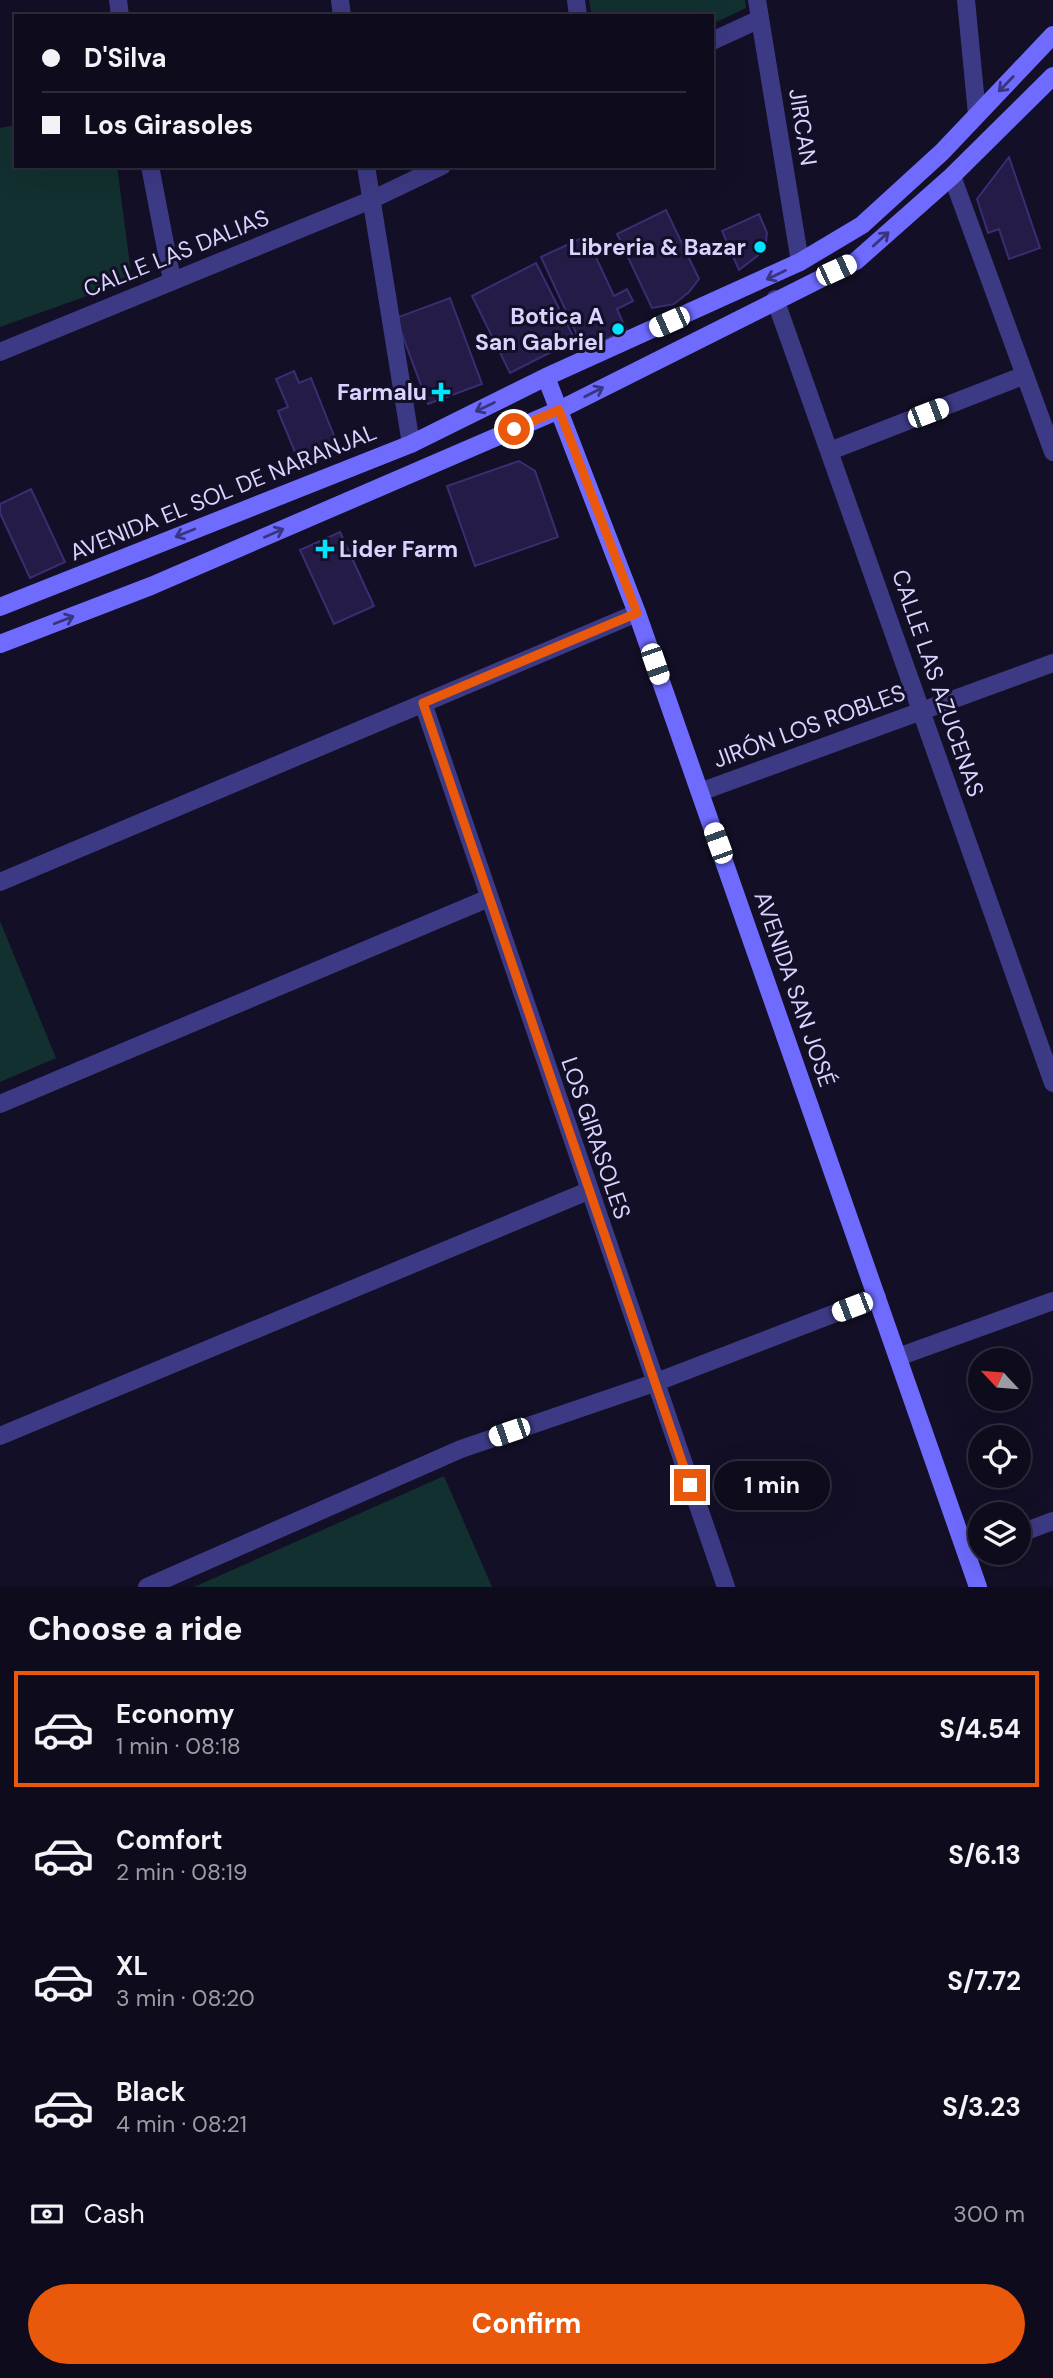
<!DOCTYPE html>
<meta charset="utf-8">
<style>
body{margin:0;font-family:"DM Sans",sans-serif;background:#171425;color:#f1f3f6;height:100vh;display:flex;flex-direction:column;font-size:26px;white-space:nowrap}
*{box-sizing:border-box;margin:0}
p{font-size:23px;color:#9b9ba3}
.icon{flex:none;width:38px;height:38px;fill:none;stroke:currentColor;stroke-width:2;stroke-linecap:round;stroke-linejoin:round}
.map{position:relative;height:1587px;overflow:hidden}
.side{display:flex;flex-direction:column;background:#0e0b1c;flex:1}
.side>*{flex:none}
.top-card{position:absolute;left:14px;top:14px;width:700px;height:154px;border-radius:0px;box-shadow:0 7px 28px #0002,0 0 0 2px #2e2b3b;display:grid;align-content:center;height:154px;padding:0 28px;background:#0e0b1c}
.needle{width:46px;rotate:296deg}
.controls{position:absolute;left:968px;top:1348px;display:grid;gap:14px}
.controls a{display:grid;place-items:center;width:63px;height:63px;border-radius:50%;background:#0e0b1c;box-shadow:0 7px 28px #0002,0 0 0 2px #2e2b3b;font-size:35px}
.end{position:absolute;width:32px;height:32px;margin:-16px;border:9px solid #ea580c;background:#fff;box-shadow:0 0 0 4px #fff}
.from{border-radius:50%}
.bubble{position:absolute;height:49px;border-radius:24px;background:#0e0b1c;box-shadow:0 7px 28px #0002,0 0 0 2px #2e2b3b;font-size:23px;font-weight:700;line-height:49px;text-align:center}
.car{position:absolute;width:21px;height:42px;margin:-21px -10px;border-radius:9px;box-shadow:0 0 5px 2px #0007;background:linear-gradient(#fff 24%,#345 0 40%,#fff 0 76%,#345 0 86%,#fff 0)}
.top-card b{display:flex;align-items:center;gap:24px;height:66px;font-size:26px}
.top-card b+b{border-top:2px solid #2e2b3b}
.top-card i{width:18px;height:18px;background:#f1f3f6}
ul{padding:0;list-style:none}
li{display:flex;align-items:center;gap:21px;height:116px;margin:0 14px 10px;padding:0 14px;border:4px solid transparent;border-radius:0px}
li div{flex:1}
li b{display:block;font-size:26px}
li em{font-style:normal;font-weight:700}
li.selected{border-color:#ea580c}
li>.icon{width:63px;height:63px;stroke-width:1.5}
h2{padding:0 28px;font-size:32px;line-height:84px}
.pay{display:flex;align-items:center;gap:18px;height:77px;padding:0 28px;font-size:26px}
.pay p{margin-inline-start:auto}
.action{display:flex;gap:14px;margin-top:auto;padding:14px 28px}
.action a{flex:1;height:80px;border-radius:42px;background:#ea580c;color:#fff;font-size:28px;font-weight:700;line-height:80px;text-align:center}
.map>svg:first-child{display:block}
.green{fill:#12302f}
.building{fill:#241b47;stroke:#3b2d73;stroke-width:2}
.lines{fill:none;stroke-linecap:round;stroke-linejoin:round}
.street{stroke:#3d3a85;stroke-width:18}
.secondary{stroke:#6f6bff;stroke-width:18}
.oneway{stroke:#38347d}
.route{stroke:#ea580c;stroke-width:9}
.poi-dot{fill:#00e5ff;stroke:#130f26;stroke-width:2.5}
.labels{text-anchor:middle;dominant-baseline:central;stroke-width:6;stroke-linejoin:round;paint-order:stroke}
.street-label{font-size:23px;fill:#d9d4ff;stroke:#130f26}
.poi-label{font-size:23px;font-weight:bold;fill:#d9d4ff;stroke:#130f26;text-anchor:end}
</style>
<div class="map">
<svg width="1053" height="1587" viewBox="0 0 1053 1587">
<rect width="100%" height="100%" fill="#130f26"/>
<path class="green" d="M 589,0 L 745,0 L 746,8 L 712,24 L 712,16 L 592,16 Z
M 16,125 L 16,166 L 117,166 L 132,280 L 0,327 L 0,128 Z
M 0,921 L 56,1058 L 0,1082 Z
M 444,1476 L 492,1587 L 194,1587 Z"/>
<path class="building" d="M 1009,157 L 1040,248 L 1009,259 L 999,229 L 988,233 L 977,199 Z
M 666,210 L 699,279 L 689,292 L 674,304 L 652,308 L 617,234 Z
M 759,214 L 767,233 L 765,250 L 739,270 L 722,231 Z
M 586,236 L 614,296 L 627,289 L 633,301 L 617,309 L 626,330 L 584,350 L 541,257 Z
M 536,263 L 575,340 L 510,373 L 472,296 Z
M 450,298 L 482,384 L 428,404 L 396,318 Z
M 294,371 L 299,383 L 311,378 L 338,446 L 299,462 L 278,411 L 288,407 L 276,379 Z
M 519,461 L 535,471 L 558,537 L 475,566 L 447,486 Z
M 31,489 L 65,562 L 30,578 L 0,513 L 0,504 Z
M 340,532 L 374,606 L 334,624 L 300,550 Z"/>
<g class="lines">
<path class="street" d="M 118,0 L 120,16
M 340,0 L 342,16
M 576,0 L 578,16
M 757,0 L 800,262
M 966,0 L 977,114
M 712,41 L 760,19
M 150,166 L 172,280
M 366,166 L 411,444
M 952,176 L 1053,452
M 775,299 L 1053,1083
M 0,352 L 371,200 L 442,166
M 830,451 L 1025,375
M 423,703 L 726,1587
M 700,792 L 1053,663
M 0,882 L 637,613
M 0,1104 L 489,898
M 898,1357 L 1053,1301
M 0,1436 L 588,1191
M 1018,1534 L 1053,1521
M 147,1587 L 461,1449 L 654,1383 L 877,1297"/>
<path class="secondary" d="M 546,377 L 637,613 L 978,1587
M 0,607 L 411,444 L 546,377 L 800,262 L 862,225 L 942,152 L 1053,35
M 0,644 L 151,586 L 559,410 L 856,261 L 952,176 L 1053,76"/>
</g>
<defs><path id="oneway-shaft" d="M-6 0H5M1.5-3L5.5 0L1.5 3" fill="none" stroke-width="1.6" stroke-linecap="round" stroke-linejoin="round" transform="scale(1.75)"/></defs>
<g class="oneway">
<use href="#oneway-shaft" transform="translate(1006 84) rotate(134)"/>
<use href="#oneway-shaft" transform="translate(881 239) rotate(-42)"/>
<use href="#oneway-shaft" transform="translate(776 275) rotate(154)"/>
<use href="#oneway-shaft" transform="translate(594 392) rotate(-27)"/>
<use href="#oneway-shaft" transform="translate(485 407) rotate(154)"/>
<use href="#oneway-shaft" transform="translate(185 533) rotate(158)"/>
<use href="#oneway-shaft" transform="translate(274 533) rotate(-24)"/>
<use href="#oneway-shaft" transform="translate(64 620) rotate(-21)"/>
</g>
<g class="lines">
<path class="route" d="M 514,429 L 559,410 L 637,613 L 423,703 L 690,1485"/>
</g>
<g class="poi-dot">
<circle cx="760" cy="247" r="7"/>
<circle cx="618" cy="329" r="7"/>
<path d="M437.5 381.5h7v7h7v7h-7v7h-7v-7h-7v-7h7z"/>
<path d="M321.5 538.5h7v7h7v7h-7v7h-7v-7h-7v-7h7z"/>
</g>
<g class="labels">
<g class="street-label">
<text transform="translate(803 127) rotate(81)">JIRCAN</text>
<text transform="translate(176 253) rotate(-22)">CALLE LAS DALIAS</text>
<text transform="translate(223 492) rotate(-22)">AVENIDA EL SOL DE NARANJAL</text>
<text transform="translate(938 683) rotate(71)">CALLE LAS AZUCENAS</text>
<text transform="translate(809 726) rotate(-20)">JIRÓN LOS ROBLES</text>
<text transform="translate(795 989) rotate(71)">AVENIDA SAN JOSÉ</text>
<text transform="translate(596 1138) rotate(71)">LOS GIRASOLES</text>
</g>
<g class="poi-label">
<text x="746" y="247">Libreria &amp; Bazar</text>
<text x="604" y="316">Botica A<tspan x="604" dy="26">San Gabriel</tspan></text>
<text x="427" y="392">Farmalu</text>
<text x="339" y="549" text-anchor="start">Lider Farm</text>
</g>
</g>
</svg>
<div class="controls">
<a><svg class="needle" viewBox="-14 -14 28 28"><path d="M0-13l5 13h-10z" fill="#e53935"/><path d="M0 13l5-13h-10z" fill="#9b9ba3"/></svg></a>
<a><svg class="icon" aria-label="locate" viewBox="0 0 24 24"><circle cx="12" cy="12" r="6"/><path d="M12 2v4M12 18v4M2 12h4M18 12h4"/></svg></a>
<a><svg class="icon" aria-label="layers" viewBox="0 0 24 24"><path d="M12 4l9 5-9 5-9-5zM3 14l9 5 9-5"/></svg></a>
</div>
<i class="end from" style="left:514px;top:429px"></i>
<i class="end" style="left:690px;top:1485px"></i>
<div class="bubble" style="left:714px;top:1461px;width:116px">1 min</div>
<i class="car" style="left:836px;top:270px;rotate:65deg"></i>
<i class="car" style="left:669px;top:322px;rotate:246deg"></i>
<i class="car" style="left:928px;top:413px;rotate:69deg"></i>
<i class="car" style="left:655px;top:664px;rotate:161deg"></i>
<i class="car" style="left:718px;top:843px;rotate:340deg"></i>
<i class="car" style="left:852px;top:1307px;rotate:249deg"></i>
<i class="car" style="left:509px;top:1432px;rotate:251deg"></i>
<div class="top-card">
<b><i class="from"></i>D'Silva</b>
<b><i></i>Los Girasoles</b>
</div>
</div>
<section class="side">
<h2>Choose a ride</h2>
<ul>
<li class="selected"><svg class="icon" aria-label="car" viewBox="0 0 24 24"><path d="M5 17H2v-5l4-1 3-4h7l3 4 3 1v5h-3M9 17h6M6 11h13"/><circle cx="7" cy="17" r="2"/><circle cx="17" cy="17" r="2"/></svg><div><b>Economy</b><p>1 min · 08:18</p></div><em>S/4.54</em></li>
<li><svg class="icon" aria-label="car" viewBox="0 0 24 24"><path d="M5 17H2v-5l4-1 3-4h7l3 4 3 1v5h-3M9 17h6M6 11h13"/><circle cx="7" cy="17" r="2"/><circle cx="17" cy="17" r="2"/></svg><div><b>Comfort</b><p>2 min · 08:19</p></div><em>S/6.13</em></li>
<li><svg class="icon" aria-label="car" viewBox="0 0 24 24"><path d="M5 17H2v-5l4-1 3-4h7l3 4 3 1v5h-3M9 17h6M6 11h13"/><circle cx="7" cy="17" r="2"/><circle cx="17" cy="17" r="2"/></svg><div><b>XL</b><p>3 min · 08:20</p></div><em>S/7.72</em></li>
<li><svg class="icon" aria-label="car" viewBox="0 0 24 24"><path d="M5 17H2v-5l4-1 3-4h7l3 4 3 1v5h-3M9 17h6M6 11h13"/><circle cx="7" cy="17" r="2"/><circle cx="17" cy="17" r="2"/></svg><div><b>Black</b><p>4 min · 08:21</p></div><em>S/3.23</em></li>
</ul>
<div class="pay"><svg class="icon" aria-label="cash" viewBox="0 0 24 24"><path d="M3 7h18v10H3z"/><circle cx="12" cy="12" r="2"/></svg>Cash<p>300 m</p></div>
<div class="action"><a>Confirm</a></div>
</section>
